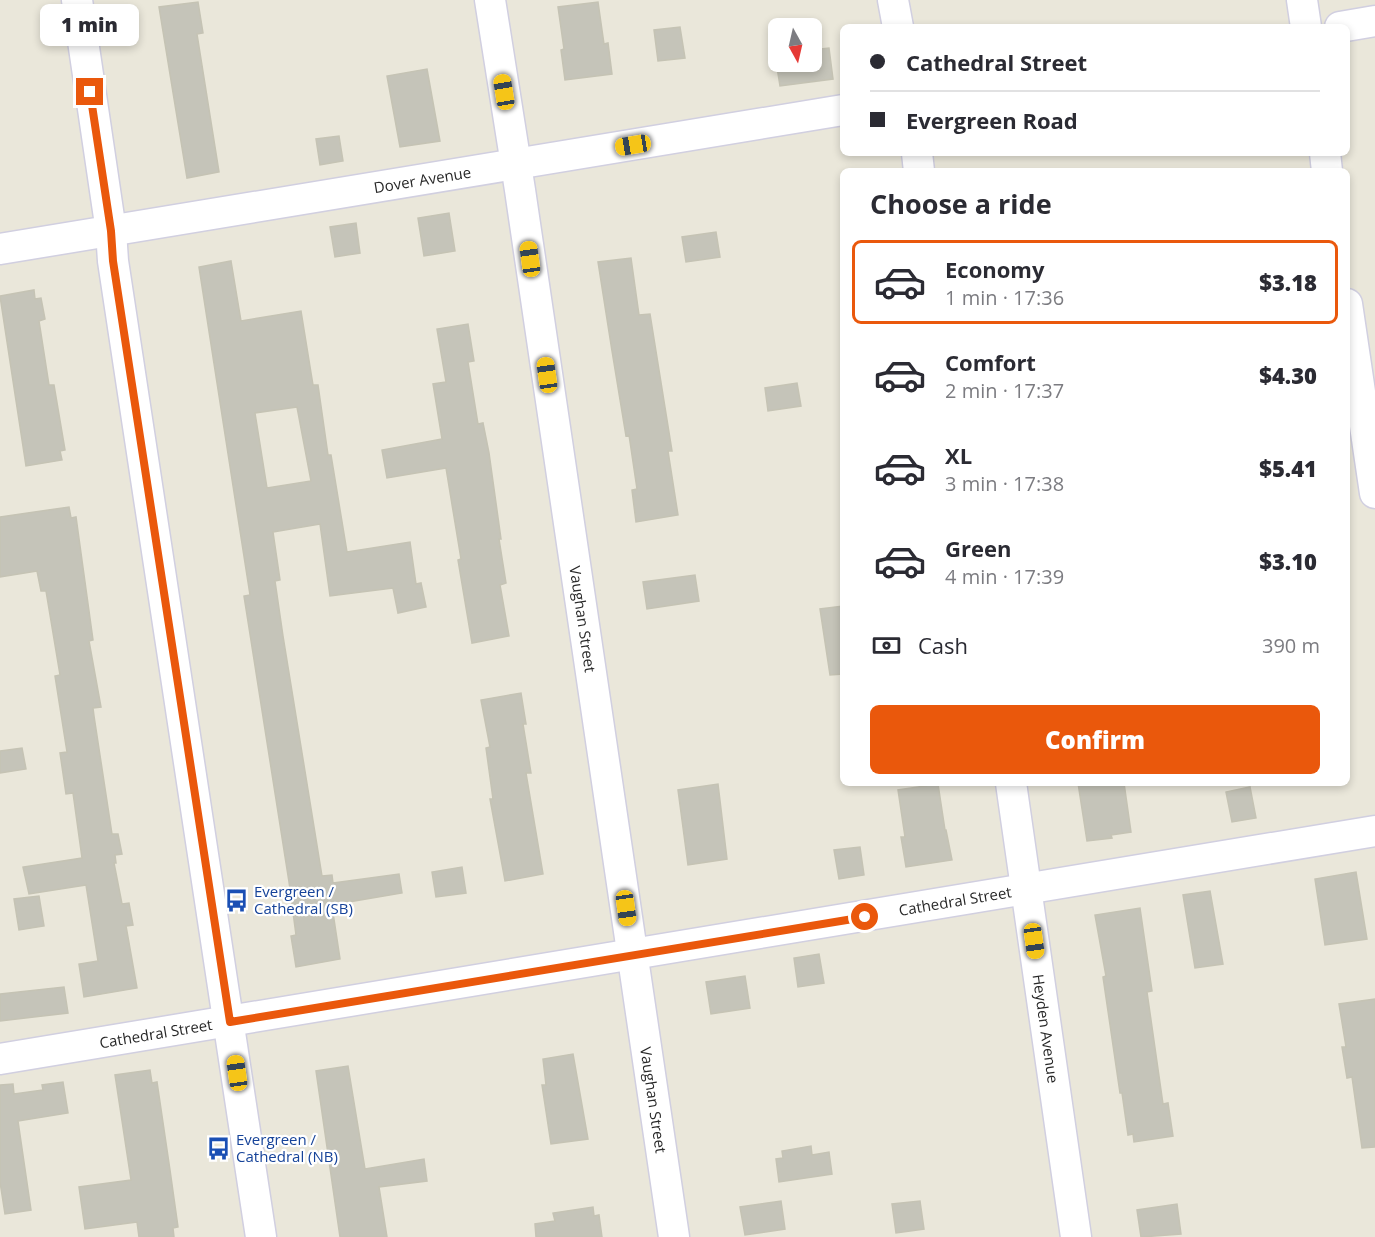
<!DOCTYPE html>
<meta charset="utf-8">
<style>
body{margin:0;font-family:"Open Sans",sans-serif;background:#f7f7f7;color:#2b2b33;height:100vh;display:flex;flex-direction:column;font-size:22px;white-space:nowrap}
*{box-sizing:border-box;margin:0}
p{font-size:20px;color:#7c7c81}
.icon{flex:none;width:33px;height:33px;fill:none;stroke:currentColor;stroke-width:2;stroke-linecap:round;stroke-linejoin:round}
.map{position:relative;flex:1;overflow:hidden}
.sheet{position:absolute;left:840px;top:168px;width:510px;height:618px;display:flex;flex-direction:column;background:#fff;border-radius:9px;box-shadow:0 3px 9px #0003}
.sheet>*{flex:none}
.hud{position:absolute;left:840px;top:24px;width:510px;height:132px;border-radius:9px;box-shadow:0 3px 9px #0003;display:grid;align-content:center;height:132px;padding:0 30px;background:#fff}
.needle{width:39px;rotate:172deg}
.tools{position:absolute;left:768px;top:18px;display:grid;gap:12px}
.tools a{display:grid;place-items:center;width:54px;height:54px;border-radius:9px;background:#fff;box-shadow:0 3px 9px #0003;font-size:30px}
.end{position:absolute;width:27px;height:27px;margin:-14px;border:8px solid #ea580c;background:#fff;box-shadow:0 0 0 3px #fff}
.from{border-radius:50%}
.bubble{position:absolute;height:42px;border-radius:9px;background:#fff;box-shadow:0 3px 9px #0003;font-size:20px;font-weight:800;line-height:42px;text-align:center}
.car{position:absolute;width:18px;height:36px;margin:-18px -9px;border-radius:8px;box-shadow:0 0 4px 2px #0007;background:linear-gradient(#f5c518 24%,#345 0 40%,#f5c518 0 76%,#345 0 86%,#f5c518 0)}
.hud b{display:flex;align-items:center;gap:21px;height:57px;font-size:22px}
.hud b+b{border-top:2px solid #e1e1e2}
.hud i{width:15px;height:15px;background:#2b2b33}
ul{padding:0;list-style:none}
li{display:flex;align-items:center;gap:18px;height:84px;margin:0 12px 9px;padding:0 18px;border:3px solid transparent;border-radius:9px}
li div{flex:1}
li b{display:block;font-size:22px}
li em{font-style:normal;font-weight:800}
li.on{border-color:#ea580c}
li>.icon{width:54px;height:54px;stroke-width:1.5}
h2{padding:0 30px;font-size:27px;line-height:72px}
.pay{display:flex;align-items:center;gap:15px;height:66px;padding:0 30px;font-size:22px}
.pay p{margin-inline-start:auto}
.action{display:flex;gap:12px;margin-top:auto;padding:12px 30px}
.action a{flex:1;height:69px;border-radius:9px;background:#ea580c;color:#fff;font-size:24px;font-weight:800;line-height:69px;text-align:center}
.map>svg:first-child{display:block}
.building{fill:#c5c4b9;stroke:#c5c3b4;stroke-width:1.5;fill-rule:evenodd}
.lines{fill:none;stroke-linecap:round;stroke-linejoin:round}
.minor-casing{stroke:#d1cfe0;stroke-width:33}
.minor{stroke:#fff;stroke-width:30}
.route{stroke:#ea580c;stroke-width:8}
.labels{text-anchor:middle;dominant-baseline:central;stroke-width:4.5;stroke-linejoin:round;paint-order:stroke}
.street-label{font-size:15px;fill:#282828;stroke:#fff}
.transit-label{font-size:15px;fill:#164399;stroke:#fff;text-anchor:start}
</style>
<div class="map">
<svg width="1375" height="1237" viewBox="0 0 1375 1237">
<rect width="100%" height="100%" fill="#eae7da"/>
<path class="building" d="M 198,2 L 203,33 L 197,34 L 219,172 L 187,178 L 159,7 Z
M 598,2 L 604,44 L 608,43 L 612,74 L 565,80 L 561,50 L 564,49 L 558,7 Z
M 680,27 L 685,58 L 658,61 L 654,30 Z
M 829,48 L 833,79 L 780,86 L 775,55 L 778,55 L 778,62 L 812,62 L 812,50 Z
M 427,69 L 440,141 L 400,147 L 387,76 Z
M 339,136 L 343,161 L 320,165 L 316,139 Z
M 449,213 L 455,251 L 424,256 L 418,218 Z
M 356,223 L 360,253 L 335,257 L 330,227 Z
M 716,232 L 720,257 L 686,262 L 682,237 Z
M 631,258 L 639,315 L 650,314 L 672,451 L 668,451 L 678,515 L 636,522 L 632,490 L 637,489 L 629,435 L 626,436 L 612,351 L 598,262 Z
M 231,261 L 241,321 L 301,311 L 313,385 L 318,385 L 328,455 L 331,455 L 347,552 L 410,542 L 416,584 L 421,583 L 426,607 L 398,613 L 393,588 L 330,596 L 320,524 L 273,532 L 280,580 L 275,581 L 283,636 L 322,876 L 332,875 L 333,883 L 399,874 L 402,893 L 337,904 L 337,905 L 332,906 L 340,959 L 296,967 L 291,936 L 296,935 L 289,882 L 244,596 L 250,595 L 199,267 ZM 297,407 L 311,481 L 267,488 L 255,413 Z
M 34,290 L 35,299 L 41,298 L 45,319 L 39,321 L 42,340 L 49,385 L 54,385 L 65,450 L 60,451 L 62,460 L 26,466 L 0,296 Z
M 468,324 L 474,361 L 468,362 L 478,424 L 483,423 L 489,453 L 501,539 L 499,539 L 506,583 L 500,585 L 509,636 L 472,643 L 458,560 L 461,559 L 446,468 L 387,478 L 382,450 L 442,439 L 433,384 L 446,382 L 437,329 Z
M 797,383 L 801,406 L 768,411 L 765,388 Z
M 69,507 L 71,518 L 76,517 L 93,640 L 89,641 L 101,707 L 93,708 L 94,716 L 112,834 L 118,834 L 122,854 L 115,855 L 116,863 L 114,863 L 122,904 L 129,903 L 133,925 L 126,926 L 137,988 L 84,997 L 79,964 L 98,961 L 86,885 L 29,894 L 23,867 L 82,858 L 73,793 L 66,794 L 60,753 L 67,752 L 55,676 L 60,675 L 46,591 L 41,591 L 37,571 L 0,577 L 0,517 Z
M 695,575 L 699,601 L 647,609 L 643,582 Z
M 843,606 L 843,674 L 830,675 L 820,609 Z
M 521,693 L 526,724 L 523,724 L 531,773 L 526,773 L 543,874 L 505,881 L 490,799 L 493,799 L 486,748 L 490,747 L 481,700 Z
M 22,748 L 26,769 L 0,773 L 0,751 Z
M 1078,783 L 1124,783 L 1131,832 L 1111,835 L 1112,838 L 1087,841 Z
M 718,784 L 727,859 L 688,865 L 678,790 Z
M 938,784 L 945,830 L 946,830 L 952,860 L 906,867 L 901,837 L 905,837 L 898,790 Z
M 1250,787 L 1256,818 L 1232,822 L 1226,792 Z
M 860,847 L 864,875 L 839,879 L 834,850 Z
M 462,867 L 466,893 L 436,897 L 432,872 Z
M 1356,872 L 1367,939 L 1325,945 L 1315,879 Z
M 1210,891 L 1223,964 L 1195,968 L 1183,895 Z
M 39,896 L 44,926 L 19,930 L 14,899 Z
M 1140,908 L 1152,991 L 1147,992 L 1163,1104 L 1168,1103 L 1173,1136 L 1134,1142 L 1133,1134 L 1128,1135 L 1122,1093 L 1120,1093 L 1103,977 L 1106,976 L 1095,915 Z
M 819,954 L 824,983 L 798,987 L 794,958 Z
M 745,976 L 750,1008 L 711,1014 L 706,982 Z
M 64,987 L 68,1013 L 0,1021 L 0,994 Z
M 1375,999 L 1375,1147 L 1362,1148 L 1352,1077 L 1347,1078 L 1342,1047 L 1346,1047 L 1339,1004 Z
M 573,1054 L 588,1139 L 551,1144 L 542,1085 L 546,1085 L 543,1059 Z
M 348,1066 L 365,1169 L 424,1159 L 427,1181 L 379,1187 L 387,1237 L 340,1237 L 316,1071 Z
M 150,1070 L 152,1083 L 157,1082 L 170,1170 L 178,1227 L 173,1228 L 174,1237 L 139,1237 L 137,1222 L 85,1229 L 79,1187 L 131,1180 L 115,1075 Z
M 63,1082 L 68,1113 L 18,1121 L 31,1210 L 5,1214 L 0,1182 L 0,1085 L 13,1084 L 14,1094 L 43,1090 L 42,1085 Z
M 811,1146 L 812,1155 L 829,1152 L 832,1174 L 779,1182 L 776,1159 L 783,1158 L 782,1151 Z
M 781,1201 L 785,1229 L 745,1235 L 740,1207 Z
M 920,1201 L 924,1229 L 896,1233 L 892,1204 Z
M 1177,1204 L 1181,1234 L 1141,1237 L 1137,1210 Z
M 593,1207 L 594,1216 L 599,1215 L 602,1237 L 536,1237 L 535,1224 L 555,1221 L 553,1213 Z"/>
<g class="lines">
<defs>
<g id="minor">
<path d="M 77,0 L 111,231 L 113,261 L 261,1237"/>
<path id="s1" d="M 490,0 L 520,190 L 674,1237"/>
<path d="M 893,0 L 898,27"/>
<path d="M 1302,0 L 1306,27"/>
<path d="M 1340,27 L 1375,21"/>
<path d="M 917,153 L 919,171"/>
<path d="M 1325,153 L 1327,171"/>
<path id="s2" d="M 0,249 L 843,110"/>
<path d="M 1347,304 L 1375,493"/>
<path id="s3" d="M 1011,783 L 1076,1237"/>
<path id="s4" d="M 0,1059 L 1375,831"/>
</g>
</defs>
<use href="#minor" class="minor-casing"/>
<use href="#minor" class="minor"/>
</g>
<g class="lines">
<path class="route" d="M 90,92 L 111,231 L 113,261 L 230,1022 L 865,917"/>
</g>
<defs>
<symbol id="bus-bare" viewBox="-9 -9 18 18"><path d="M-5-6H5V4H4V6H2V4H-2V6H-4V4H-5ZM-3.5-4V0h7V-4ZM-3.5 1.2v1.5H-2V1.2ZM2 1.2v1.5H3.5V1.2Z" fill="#1a4fb4" stroke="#fff" stroke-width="2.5" paint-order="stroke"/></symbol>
</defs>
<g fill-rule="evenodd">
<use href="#bus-bare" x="220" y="884" width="33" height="33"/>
<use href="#bus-bare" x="202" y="1132" width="33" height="33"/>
</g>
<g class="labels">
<g class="street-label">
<text stroke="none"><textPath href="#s2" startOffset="428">Dover Avenue</textPath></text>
<text stroke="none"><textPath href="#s1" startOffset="626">Vaughan Street</textPath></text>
<text stroke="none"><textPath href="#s4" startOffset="968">Cathedral Street</textPath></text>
<text stroke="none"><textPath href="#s3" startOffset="248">Heyden Avenue</textPath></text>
<text stroke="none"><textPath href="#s4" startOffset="158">Cathedral Street</textPath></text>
<text stroke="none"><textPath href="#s1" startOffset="1112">Vaughan Street</textPath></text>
</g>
<g class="transit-label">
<text x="254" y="891">Evergreen /<tspan x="254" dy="17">Cathedral (SB)</tspan></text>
<text x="236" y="1139">Evergreen /<tspan x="236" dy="17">Cathedral (NB)</tspan></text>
</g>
</g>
</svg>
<div class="tools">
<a><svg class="needle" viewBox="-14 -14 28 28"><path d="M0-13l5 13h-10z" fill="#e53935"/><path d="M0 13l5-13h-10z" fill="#7c7c81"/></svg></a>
</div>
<i class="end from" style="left:865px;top:917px"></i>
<i class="end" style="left:90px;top:92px"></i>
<div class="bubble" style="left:40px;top:4px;width:99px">1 min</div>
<i class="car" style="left:504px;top:92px;rotate:351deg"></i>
<i class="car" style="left:633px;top:145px;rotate:261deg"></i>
<i class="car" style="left:530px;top:259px;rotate:352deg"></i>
<i class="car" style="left:547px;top:375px;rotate:352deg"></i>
<i class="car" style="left:626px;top:908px;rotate:172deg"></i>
<i class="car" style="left:1034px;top:941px;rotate:172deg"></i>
<i class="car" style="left:237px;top:1073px;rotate:352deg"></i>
<div class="hud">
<b><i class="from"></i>Cathedral Street</b>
<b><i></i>Evergreen Road</b>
</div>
<section class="sheet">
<h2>Choose a ride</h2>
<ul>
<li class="on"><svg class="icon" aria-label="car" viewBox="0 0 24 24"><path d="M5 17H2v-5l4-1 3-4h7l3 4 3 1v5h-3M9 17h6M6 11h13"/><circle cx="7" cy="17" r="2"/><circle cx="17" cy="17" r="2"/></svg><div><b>Economy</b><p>1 min · 17:36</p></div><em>$3.18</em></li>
<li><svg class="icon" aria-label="car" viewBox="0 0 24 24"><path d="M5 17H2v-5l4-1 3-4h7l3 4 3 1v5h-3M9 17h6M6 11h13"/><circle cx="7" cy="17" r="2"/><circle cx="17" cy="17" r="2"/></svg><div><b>Comfort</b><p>2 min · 17:37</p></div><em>$4.30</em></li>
<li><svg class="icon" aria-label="car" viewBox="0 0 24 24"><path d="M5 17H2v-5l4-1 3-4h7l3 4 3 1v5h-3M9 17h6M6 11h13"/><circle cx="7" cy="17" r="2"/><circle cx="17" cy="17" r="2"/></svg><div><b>XL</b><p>3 min · 17:38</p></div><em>$5.41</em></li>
<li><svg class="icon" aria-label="car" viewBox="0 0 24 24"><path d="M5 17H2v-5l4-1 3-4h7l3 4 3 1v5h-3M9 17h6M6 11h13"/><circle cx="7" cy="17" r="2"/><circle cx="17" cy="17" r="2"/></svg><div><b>Green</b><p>4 min · 17:39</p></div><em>$3.10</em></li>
</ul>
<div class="pay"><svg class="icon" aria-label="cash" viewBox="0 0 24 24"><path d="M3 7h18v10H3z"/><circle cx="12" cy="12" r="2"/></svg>Cash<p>390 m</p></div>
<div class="action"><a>Confirm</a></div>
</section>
</div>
